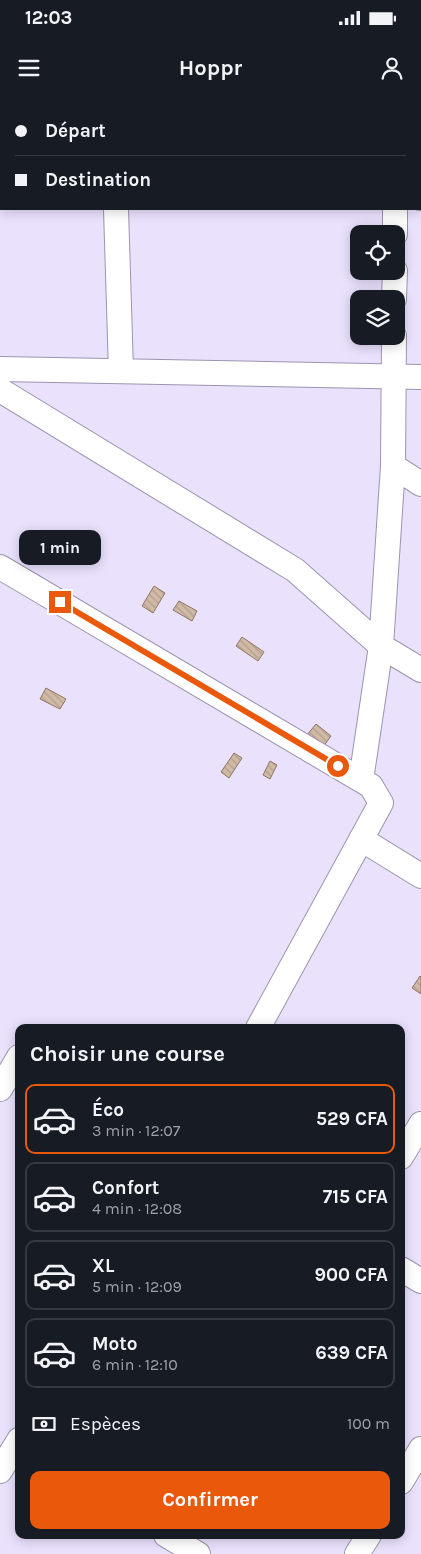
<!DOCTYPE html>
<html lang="fr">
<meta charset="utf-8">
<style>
body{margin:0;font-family:Karla,sans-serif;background:#20242c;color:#f1f3f6;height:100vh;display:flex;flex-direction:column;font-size:19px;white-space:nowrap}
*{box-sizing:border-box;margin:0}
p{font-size:16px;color:#9ea1a6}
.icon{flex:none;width:28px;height:28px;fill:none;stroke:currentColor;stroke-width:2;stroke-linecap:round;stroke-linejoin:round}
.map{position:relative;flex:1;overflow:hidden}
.drawer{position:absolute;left:15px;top:924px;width:390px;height:515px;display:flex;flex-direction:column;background:#171b24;border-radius:10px;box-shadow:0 2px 12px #0003}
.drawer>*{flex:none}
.banner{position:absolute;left:0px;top:0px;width:421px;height:110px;box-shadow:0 2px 12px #0003;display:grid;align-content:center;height:110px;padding:0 15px;background:#171b24}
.buttons{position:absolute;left:350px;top:125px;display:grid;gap:10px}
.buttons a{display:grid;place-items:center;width:55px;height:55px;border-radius:10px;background:#171b24;box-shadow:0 2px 12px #0003;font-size:25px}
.end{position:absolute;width:22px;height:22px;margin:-11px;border:6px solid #ea580c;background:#fff;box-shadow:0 0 0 2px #fff}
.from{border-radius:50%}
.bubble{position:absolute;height:35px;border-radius:10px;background:#171b24;box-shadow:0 2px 12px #0003;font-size:16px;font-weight:700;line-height:35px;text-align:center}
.banner b{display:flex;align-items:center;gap:18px;height:48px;font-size:19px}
.banner b+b{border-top:1px solid #363941}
.banner i{width:12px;height:12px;background:#f1f3f6}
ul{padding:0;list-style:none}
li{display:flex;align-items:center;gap:15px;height:70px;margin:0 10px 8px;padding:0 5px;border:2px solid #363941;border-radius:10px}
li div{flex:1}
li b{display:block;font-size:19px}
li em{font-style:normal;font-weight:700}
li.on{border-color:#ea580c}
li>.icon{width:45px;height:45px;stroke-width:1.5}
h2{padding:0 15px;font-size:22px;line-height:60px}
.pay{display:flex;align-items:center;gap:12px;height:55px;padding:0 15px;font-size:19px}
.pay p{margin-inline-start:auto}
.primary-button{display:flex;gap:10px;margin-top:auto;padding:10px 15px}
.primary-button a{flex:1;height:58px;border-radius:10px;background:#ea580c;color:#fff;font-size:20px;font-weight:700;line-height:58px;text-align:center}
.status{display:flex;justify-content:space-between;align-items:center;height:35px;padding:0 25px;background:#171b24;direction:ltr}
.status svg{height:14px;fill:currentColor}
header{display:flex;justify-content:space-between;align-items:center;height:65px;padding:0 15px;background:#171b24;font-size:22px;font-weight:700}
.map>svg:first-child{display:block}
.building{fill:url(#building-back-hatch);stroke:#8c7764}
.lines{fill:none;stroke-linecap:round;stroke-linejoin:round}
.street-casing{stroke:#9c94ae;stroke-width:26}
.street{stroke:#fff;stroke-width:24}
.route{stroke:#ea580c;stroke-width:6}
</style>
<div class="status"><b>12:03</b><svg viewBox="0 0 49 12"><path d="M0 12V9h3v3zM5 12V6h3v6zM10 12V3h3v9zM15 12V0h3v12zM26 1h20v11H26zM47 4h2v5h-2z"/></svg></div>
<header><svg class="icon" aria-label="menu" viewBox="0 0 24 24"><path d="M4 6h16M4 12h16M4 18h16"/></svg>Hoppr<svg class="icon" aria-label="person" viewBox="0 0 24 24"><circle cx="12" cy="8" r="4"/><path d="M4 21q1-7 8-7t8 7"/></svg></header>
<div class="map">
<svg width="421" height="1454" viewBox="0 0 421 1454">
<defs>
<pattern id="building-back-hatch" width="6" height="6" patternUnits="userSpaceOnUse" patternTransform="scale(1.25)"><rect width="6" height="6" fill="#d0b9a5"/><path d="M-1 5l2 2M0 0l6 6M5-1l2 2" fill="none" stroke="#b39f8e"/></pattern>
</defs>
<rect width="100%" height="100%" fill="#eae1fd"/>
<path class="building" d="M 154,486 L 165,493 L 153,513 L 142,506 Z
M 179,501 L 197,511 L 192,521 L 173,510 Z
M 242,537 L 264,552 L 258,561 L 236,546 Z
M 46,588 L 66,599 L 60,609 L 40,599 Z
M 316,624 L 331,636 L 323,647 L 307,635 Z
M 234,653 L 242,658 L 229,678 L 221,672 Z
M 270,661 L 277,665 L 270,679 L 263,675 Z
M 420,876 L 421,877 L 421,894 L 412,888 Z"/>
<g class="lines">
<defs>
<path id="street" d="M 113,0 L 113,1
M 14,1 L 16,0
M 396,1 L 396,0
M 0,90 L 1,90
M 420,98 L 421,98
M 116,109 L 121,271
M 395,134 L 395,109
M 394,199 L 395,171
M 0,269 L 421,277
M 0,290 L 295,470 L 381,546 L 421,570
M 393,366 L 421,384
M 0,467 L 371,686 L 381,703 L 258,928
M 361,680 L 381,546 L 393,366 L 394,236
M 361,739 L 421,776
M 0,989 L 19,957
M 401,1057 L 421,1024
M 401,1169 L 421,1181
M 0,1371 L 19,1340
M 401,1382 L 421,1349
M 166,1435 L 198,1454
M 357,1454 L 369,1435"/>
</defs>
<use href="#street" class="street-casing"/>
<use href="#street" class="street"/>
</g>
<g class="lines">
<path class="route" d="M 60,502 L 338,666"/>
</g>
</svg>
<div class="buttons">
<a><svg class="icon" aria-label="locate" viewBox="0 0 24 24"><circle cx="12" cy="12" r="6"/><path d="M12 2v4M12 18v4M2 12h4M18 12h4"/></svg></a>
<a><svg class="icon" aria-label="layers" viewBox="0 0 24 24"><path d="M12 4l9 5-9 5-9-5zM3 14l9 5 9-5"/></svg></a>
</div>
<i class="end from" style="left:338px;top:666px"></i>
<i class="end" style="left:60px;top:502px"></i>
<div class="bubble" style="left:19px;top:430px;width:82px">1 min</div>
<div class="banner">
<b><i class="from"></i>Départ</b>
<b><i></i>Destination</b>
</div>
<section class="drawer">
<h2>Choisir une course</h2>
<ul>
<li class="on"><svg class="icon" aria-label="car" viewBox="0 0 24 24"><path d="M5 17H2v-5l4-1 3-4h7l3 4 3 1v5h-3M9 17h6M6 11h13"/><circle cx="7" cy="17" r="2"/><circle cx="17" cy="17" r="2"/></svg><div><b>Éco</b><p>3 min · 12:07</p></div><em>529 CFA</em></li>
<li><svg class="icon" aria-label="car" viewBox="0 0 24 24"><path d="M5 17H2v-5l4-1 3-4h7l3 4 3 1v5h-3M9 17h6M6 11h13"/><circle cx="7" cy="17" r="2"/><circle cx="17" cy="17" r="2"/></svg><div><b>Confort</b><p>4 min · 12:08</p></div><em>715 CFA</em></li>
<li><svg class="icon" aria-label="car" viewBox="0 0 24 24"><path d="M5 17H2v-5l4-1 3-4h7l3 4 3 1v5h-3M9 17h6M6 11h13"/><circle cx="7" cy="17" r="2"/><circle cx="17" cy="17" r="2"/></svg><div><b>XL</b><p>5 min · 12:09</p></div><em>900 CFA</em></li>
<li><svg class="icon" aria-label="car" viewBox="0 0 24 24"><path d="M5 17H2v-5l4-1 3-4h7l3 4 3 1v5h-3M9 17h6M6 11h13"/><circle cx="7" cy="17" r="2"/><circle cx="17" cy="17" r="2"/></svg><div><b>Moto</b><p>6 min · 12:10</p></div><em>639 CFA</em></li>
</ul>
<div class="pay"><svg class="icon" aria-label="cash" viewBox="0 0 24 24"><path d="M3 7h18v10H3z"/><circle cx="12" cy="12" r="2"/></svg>Espèces<p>100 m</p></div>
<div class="primary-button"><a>Confirmer</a></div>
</section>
</div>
